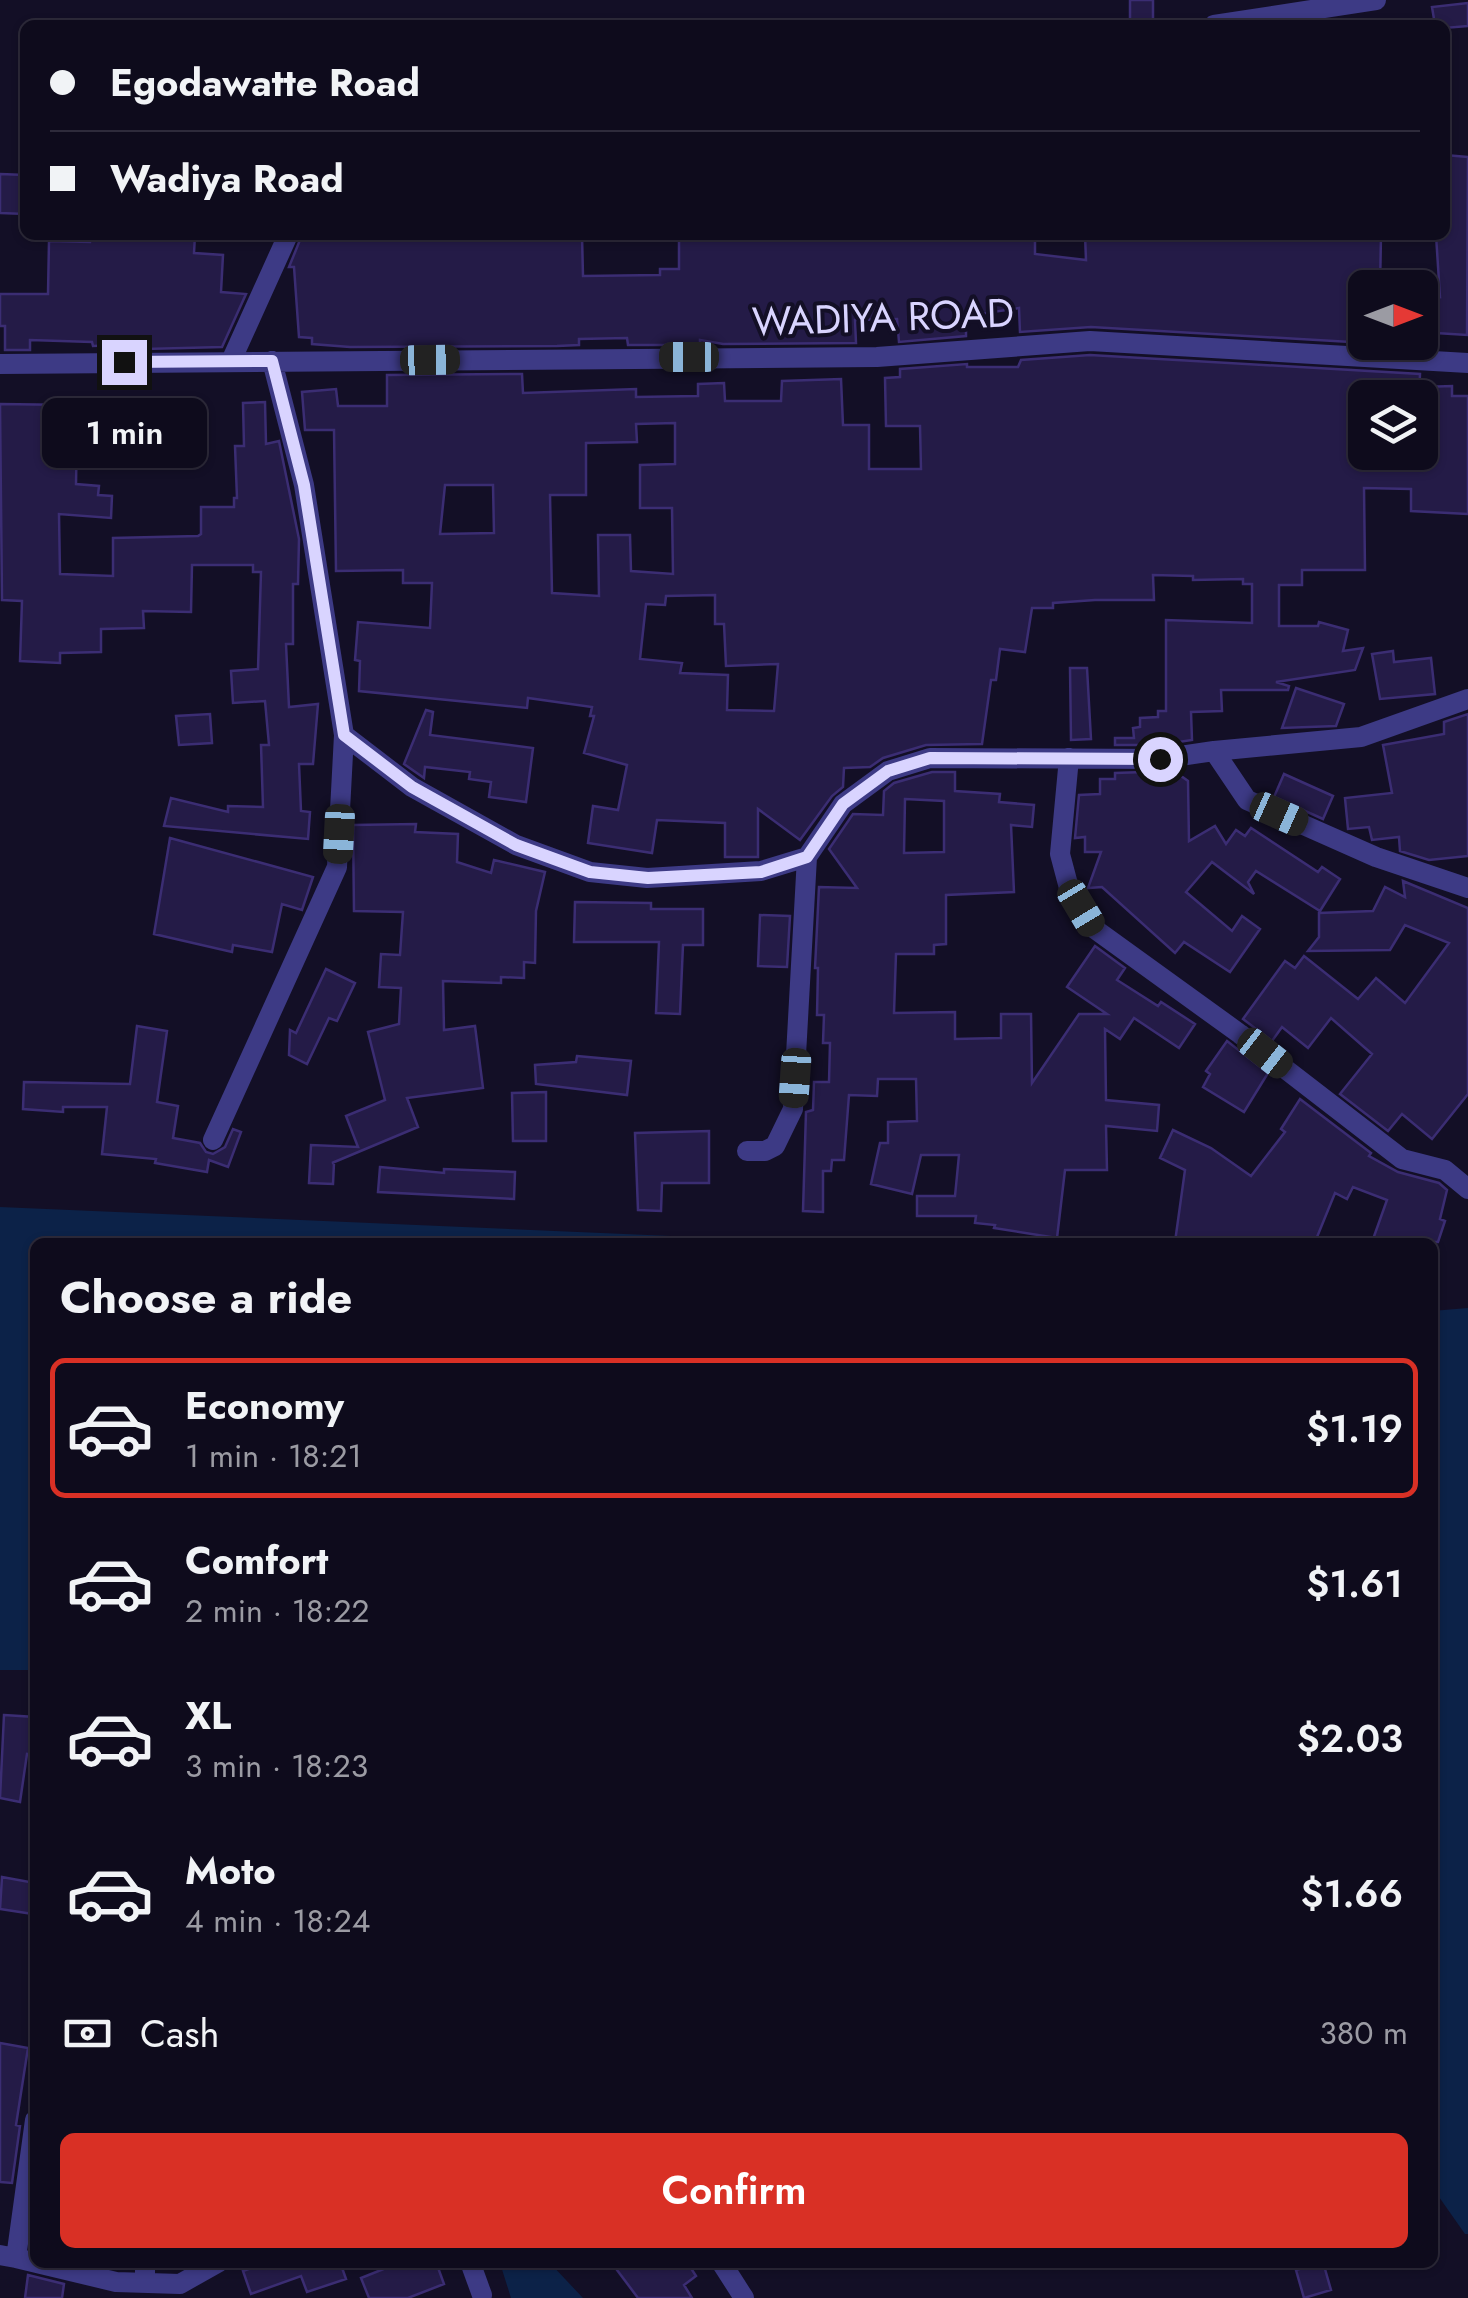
<!DOCTYPE html>
<meta charset="utf-8">
<style>
body{margin:0;font-family:Jost,sans-serif;background:#171425;color:#f1f3f6;height:100vh;display:flex;flex-direction:column;font-size:38px;white-space:nowrap}
*{box-sizing:border-box;margin:0}
p{font-size:32px;color:#9b9ba3}
.icon{flex:none;width:55px;height:55px;fill:none;stroke:currentColor;stroke-width:2;stroke-linecap:round;stroke-linejoin:round}
.map{position:relative;flex:1;overflow:hidden}
.sheet{position:absolute;left:30px;top:1238px;width:1408px;height:1030px;display:flex;flex-direction:column;background:#0e0b1c;border-radius:15px;box-shadow:0 2px 8px #0004,0 0 0 2px #2e2b3b}
.sheet>*{flex:none}
.guide{position:absolute;left:20px;top:20px;width:1430px;height:220px;border-radius:15px;box-shadow:0 2px 8px #0004,0 0 0 2px #2e2b3b;display:grid;align-content:center;height:220px;padding:0 30px;background:#0e0b1c}
.needle{width:65px;rotate:90deg}
.tools{position:absolute;left:1348px;top:270px;display:grid;gap:20px}
.tools a{display:grid;place-items:center;width:90px;height:90px;border-radius:15px;background:#0e0b1c;box-shadow:0 2px 8px #0004,0 0 0 2px #2e2b3b;font-size:50px}
.end{position:absolute;width:45px;height:45px;margin:-22px;border:12px solid #d9d4ff;background:#111;box-shadow:0 0 0 5px #111}
.from{border-radius:50%}
.bubble{position:absolute;height:70px;border-radius:15px;background:#0e0b1c;box-shadow:0 2px 8px #0004,0 0 0 2px #2e2b3b;font-size:32px;font-weight:600;line-height:70px;text-align:center}
.car{position:absolute;width:30px;height:60px;margin:-30px -15px;border-radius:12px;box-shadow:0 0 8px 2px #0007;background:linear-gradient(#222 24%,#8ab4d8 0 40%,#222 0 76%,#8ab4d8 0 86%,#222 0)}
.guide b{display:flex;align-items:center;gap:35px;height:95px;font-size:38px}
.guide b+b{border-top:2px solid #2e2b3b}
.guide i{width:25px;height:25px;background:#f1f3f6}
ul{padding:0;list-style:none}
li{display:flex;align-items:center;gap:30px;height:140px;margin:0 20px 15px;padding:0 10px;border:5px solid transparent;border-radius:15px}
li div{flex:1}
li b{display:block;font-size:38px}
li em{font-style:normal;font-weight:600}
li.active{border-color:#d93025}
li>.icon{width:90px;height:90px;stroke-width:1.5}
h2{padding:0 30px;font-size:45px;line-height:120px}
.pay{display:flex;align-items:center;gap:25px;height:110px;padding:0 30px;font-size:38px}
.pay p{margin-inline-start:auto}
.primary-button{display:flex;gap:20px;margin-top:auto;padding:20px 30px}
.primary-button a{flex:1;height:115px;border-radius:15px;background:#d93025;color:#fff;font-size:40px;font-weight:600;line-height:115px;text-align:center}
.map>svg:first-child{display:block}
.water{fill:#0c2248}
.building{fill:#241b47;stroke:#3b2d73;stroke-width:2.5;fill-rule:evenodd}
.lines{fill:none;stroke-linecap:round;stroke-linejoin:round}
.minor{stroke:#3d3a85;stroke-width:20}
.route{stroke:#d9d4ff;stroke-width:12}
.labels{text-anchor:middle;dominant-baseline:central;stroke-width:8;stroke-linejoin:round;paint-order:stroke}
.street-label{font-size:40px;fill:#d9d4ff;stroke:#130f26}
</style>
<div class="map">
<svg width="1468" height="2298" viewBox="0 0 1468 2298">
<rect width="100%" height="100%" fill="#130f26"/>
<path class="water" d="M 0,1207 L 811,1242 L 35,1242 L 35,1670 L 0,1670 Z
M 1468,1308 L 1468,2234 L 1465,2234 L 1432,2187 L 1432,1311 Z
M 500,2263 L 550,2263 L 583,2298 L 511,2298 Z"/>
<path class="building" d="M 1130,0 L 1153,0 L 1153,25 L 1130,25 Z
M 1468,3 L 1468,26 L 1445,28 L 1445,25 L 1435,25 L 1432,7 Z
M 1445,155 L 1468,157 L 1467,335 L 1420,332 L 1420,295 L 1440,297 L 1436,235 L 1445,235 Z
M 0,174 L 25,175 L 25,214 L 0,213 Z
M 91,235 L 195,235 L 194,253 L 223,255 L 221,292 L 246,294 L 222,347 L 145,349 L 145,344 L 93,346 L 92,342 L 30,340 L 30,350 L 5,350 L 5,326 L 0,326 L 0,294 L 48,294 L 49,241 L 90,242 Z
M 302,235 L 582,235 L 583,276 L 660,275 L 660,269 L 679,269 L 679,235 L 1035,235 L 1035,254 L 1086,260 L 1085,235 L 1381,235 L 1380,288 L 1365,288 L 1365,298 L 1358,298 L 1358,342 L 1385,344 L 1091,327 L 1020,332 L 1019,308 L 966,316 L 966,336 L 899,342 L 897,319 L 855,320 L 856,343 L 723,344 L 700,340 L 700,345 L 628,345 L 627,338 L 579,339 L 579,345 L 557,346 L 350,347 L 312,344 L 312,338 L 299,337 L 294,267 L 289,267 Z
M 1090,355 L 1420,374 L 1419,398 L 1365,398 L 1365,452 L 1420,452 L 1420,439 L 1424,439 L 1423,387 L 1452,386 L 1452,396 L 1468,396 L 1468,514 L 1411,511 L 1411,489 L 1364,488 L 1365,570 L 1302,570 L 1302,585 L 1279,585 L 1279,626 L 1318,626 L 1319,622 L 1348,630 L 1343,651 L 1363,648 L 1355,670 L 1276,682 L 1289,686 L 1288,690 L 1221,690 L 1222,711 L 1191,712 L 1192,740 L 1159,745 L 1115,745 L 1115,738 L 1134,738 L 1133,728 L 1140,727 L 1140,718 L 1158,717 L 1158,711 L 1166,711 L 1166,620 L 1252,623 L 1252,584 L 1243,584 L 1243,579 L 1193,580 L 1193,576 L 1153,575 L 1154,600 L 1095,600 L 1053,603 L 1053,608 L 1032,608 L 1025,652 L 1000,649 L 996,680 L 991,680 L 982,744 L 926,745 L 883,758 L 870,767 L 844,768 L 843,787 L 832,796 L 800,840 L 758,809 L 758,857 L 725,857 L 725,823 L 657,820 L 652,853 L 588,843 L 593,806 L 618,810 L 627,765 L 584,753 L 594,716 L 590,716 L 592,707 L 528,698 L 527,708 L 359,691 L 360,661 L 355,660 L 358,622 L 430,628 L 432,583 L 403,583 L 403,570 L 336,571 L 334,430 L 305,430 L 302,392 L 336,389 L 338,406 L 387,406 L 387,375 L 522,374 L 523,393 L 636,389 L 636,397 L 698,396 L 698,384 L 724,383 L 725,401 L 781,401 L 782,381 L 841,379 L 843,425 L 869,425 L 869,469 L 921,469 L 920,426 L 886,426 L 885,378 L 900,377 L 900,369 L 967,364 L 967,367 L 1018,367 L 1021,360 ZM 675,423 L 675,464 L 640,465 L 640,508 L 672,508 L 673,574 L 631,571 L 630,535 L 598,535 L 599,596 L 552,593 L 550,495 L 586,495 L 586,443 L 637,442 L 636,424 ZM 445,485 L 493,485 L 494,533 L 440,534 ZM 715,595 L 715,624 L 724,624 L 726,666 L 778,664 L 774,711 L 727,710 L 728,675 L 680,673 L 682,663 L 640,659 L 646,604 L 665,605 L 666,596 Z
M 265,402 L 266,444 L 279,441 L 299,539 L 298,584 L 293,584 L 293,644 L 286,644 L 289,707 L 318,704 L 313,764 L 299,764 L 301,811 L 310,812 L 308,839 L 164,826 L 171,798 L 228,812 L 228,806 L 263,807 L 261,745 L 269,745 L 265,701 L 233,703 L 231,671 L 258,669 L 261,572 L 253,572 L 253,565 L 192,565 L 191,612 L 143,611 L 144,628 L 101,629 L 101,652 L 60,653 L 60,663 L 20,661 L 22,601 L 2,600 L 0,404 L 71,405 L 73,430 L 77,430 L 76,484 L 99,486 L 98,495 L 112,496 L 111,518 L 59,514 L 60,574 L 113,576 L 113,538 L 198,536 L 201,534 L 201,507 L 234,507 L 234,498 L 237,498 L 235,446 L 244,446 L 243,403 Z
M 1393,651 L 1394,662 L 1431,658 L 1435,694 L 1380,699 L 1372,654 Z
M 1070,668 L 1087,668 L 1091,739 L 1071,740 Z
M 1296,688 L 1344,704 L 1336,726 L 1282,728 Z
M 426,710 L 433,712 L 430,735 L 533,748 L 526,802 L 489,797 L 491,782 L 469,779 L 470,772 L 425,767 L 424,778 L 404,764 Z
M 210,714 L 212,743 L 179,745 L 176,716 Z
M 1468,714 L 1468,856 L 1429,860 L 1400,851 L 1399,837 L 1372,840 L 1369,827 L 1348,829 L 1345,798 L 1392,793 L 1383,745 L 1444,734 L 1444,722 Z
M 1174,771 L 1188,781 L 1189,841 L 1215,826 L 1226,844 L 1236,830 L 1245,836 L 1251,828 L 1318,872 L 1322,867 L 1340,879 L 1320,911 L 1256,871 L 1248,882 L 1254,894 L 1212,862 L 1186,892 L 1232,931 L 1242,916 L 1260,929 L 1230,972 L 1184,942 L 1175,953 L 1102,887 L 1088,888 L 1101,852 L 1085,852 L 1085,837 L 1075,838 L 1079,795 L 1100,794 L 1100,779 L 1115,779 L 1115,773 Z
M 932,772 L 955,772 L 955,791 L 1000,794 L 999,802 L 1034,805 L 1032,827 L 1011,825 L 1014,892 L 946,895 L 946,944 L 934,945 L 934,954 L 896,954 L 894,1013 L 955,1012 L 955,1039 L 1001,1038 L 1001,1014 L 1031,1014 L 1032,1083 L 1079,1014 L 1107,1014 L 1067,987 L 1095,946 L 1125,968 L 1117,980 L 1158,1006 L 1161,1002 L 1195,1024 L 1179,1048 L 1134,1018 L 1120,1039 L 1105,1029 L 1106,1100 L 1159,1105 L 1157,1131 L 1106,1126 L 1107,1170 L 1065,1170 L 1057,1238 L 994,1228 L 995,1225 L 975,1223 L 976,1216 L 917,1216 L 917,1196 L 955,1196 L 959,1155 L 921,1155 L 912,1194 L 871,1184 L 880,1143 L 888,1143 L 888,1122 L 917,1121 L 916,1079 L 878,1079 L 877,1096 L 849,1095 L 844,1160 L 832,1160 L 831,1171 L 823,1171 L 823,1212 L 803,1211 L 806,1112 L 813,1110 L 814,1082 L 829,1082 L 830,1043 L 823,1043 L 824,1015 L 817,1015 L 818,968 L 815,968 L 819,887 L 857,888 L 829,849 L 853,814 L 883,815 L 884,791 L 894,783 ZM 905,799 L 944,801 L 944,852 L 904,853 Z
M 1284,774 L 1333,796 L 1323,819 L 1274,797 Z
M 416,824 L 415,832 L 458,834 L 457,862 L 491,873 L 494,860 L 545,872 L 536,911 L 535,963 L 524,962 L 524,978 L 501,977 L 501,983 L 443,981 L 444,1030 L 475,1026 L 483,1088 L 407,1098 L 418,1127 L 332,1163 L 334,1163 L 333,1184 L 309,1183 L 311,1145 L 358,1147 L 346,1116 L 385,1100 L 368,1032 L 399,1024 L 401,988 L 379,987 L 381,954 L 400,955 L 403,912 L 354,911 L 353,825 Z
M 170,838 L 313,877 L 302,910 L 282,904 L 272,952 L 233,945 L 232,952 L 154,934 Z
M 1403,881 L 1468,908 L 1468,1094 L 1432,1139 L 1402,1114 L 1388,1131 L 1340,1094 L 1372,1054 L 1331,1018 L 1308,1048 L 1282,1027 L 1272,1041 L 1243,1019 L 1285,961 L 1295,968 L 1304,956 L 1358,999 L 1376,978 L 1405,1003 L 1449,943 L 1405,925 L 1390,950 L 1308,951 L 1319,937 L 1319,913 L 1373,911 L 1385,887 L 1405,897 Z
M 575,902 L 651,903 L 651,909 L 703,909 L 703,945 L 683,945 L 680,1014 L 656,1013 L 659,942 L 574,942 Z
M 760,915 L 790,916 L 787,967 L 758,966 Z
M 326,969 L 355,983 L 337,1021 L 329,1018 L 307,1064 L 289,1055 L 290,1030 L 296,1033 Z
M 137,1026 L 167,1031 L 157,1102 L 178,1106 L 173,1138 L 200,1143 L 206,1152 L 213,1154 L 225,1147 L 233,1129 L 241,1132 L 228,1167 L 209,1160 L 207,1172 L 155,1163 L 156,1159 L 102,1154 L 107,1107 L 63,1107 L 63,1112 L 23,1109 L 24,1082 L 130,1084 Z
M 1227,1041 L 1268,1073 L 1244,1112 L 1203,1087 L 1210,1074 L 1206,1071 Z
M 577,1056 L 631,1061 L 627,1095 L 536,1084 L 535,1065 L 576,1062 Z
M 546,1092 L 546,1141 L 513,1141 L 512,1093 Z
M 1300,1099 L 1371,1153 L 1369,1156 L 1398,1172 L 1439,1183 L 1447,1190 L 1440,1219 L 1445,1221 L 1438,1242 L 1372,1242 L 1387,1200 L 1353,1187 L 1347,1199 L 1335,1193 L 1315,1242 L 1175,1242 L 1185,1170 L 1160,1158 L 1173,1130 L 1211,1148 L 1251,1176 L 1285,1132 L 1281,1129 Z
M 709,1131 L 709,1183 L 662,1183 L 661,1211 L 638,1210 L 635,1133 Z
M 380,1167 L 444,1173 L 444,1169 L 515,1172 L 514,1199 L 378,1192 Z
M 4,1715 L 35,1717 L 35,1755 L 27,1754 L 20,1802 L 0,1798 Z
M 2,1877 L 35,1883 L 33,1914 L 0,1909 Z
M 0,2043 L 28,2048 L 16,2125 L 20,2126 L 12,2183 L 0,2182 Z
M 268,2262 L 340,2262 L 346,2279 L 307,2292 L 301,2276 L 251,2294 L 243,2271 Z
M 401,2262 L 436,2262 L 444,2284 L 408,2298 L 369,2298 L 361,2278 Z
M 611,2262 L 687,2262 L 696,2276 L 684,2285 L 692,2298 L 638,2298 Z
M 1323,2262 L 1331,2290 L 1304,2298 L 1296,2270 Z
M 28,2275 L 64,2284 L 62,2298 L 25,2298 Z"/>
<g class="lines">
<path class="minor" d="M 1214,25 L 1376,0
M 231,361 L 288,235
M 272,361 L 304,485 L 344,735 L 412,787 L 516,845 L 590,872 L 647,878 L 761,871 L 807,857 L 843,804 L 888,771 L 930,758 L 1160,759 L 1214,751 L 1361,737 L 1468,699
M 0,364 L 877,357 L 1090,341 L 1468,363
M 1214,751 L 1247,800 L 1376,857 L 1468,888
M 1069,758 L 1060,854 L 1069,888 L 1092,927 L 1240,1034 L 1402,1159 L 1445,1170 L 1468,1189
M 213,1140 L 337,867 L 344,735
M 747,1151 L 765,1151 L 775,1146 L 793,1109 L 807,857
M 0,2255 L 16,2258 L 35,2120
M 16,2258 L 116,2282 L 180,2284 L 219,2262
M 470,2262 L 482,2295
M 721,2262 L 744,2298
M 145,2283 L 145,2262"/>
</g>
<g class="lines">
<path class="route" d="M 124,362 L 272,361 L 304,485 L 344,735 L 412,787 L 516,845 L 590,872 L 648,878 L 761,872 L 807,857 L 843,804 L 888,771 L 930,758 L 1160,759"/>
</g>
<g class="labels">
<g class="street-label">
<text transform="translate(883 317) rotate(-2)">WADIYA ROAD</text>
</g>
</g>
</svg>
<div class="tools">
<a><svg class="needle" viewBox="-14 -14 28 28"><path d="M0-13l5 13h-10z" fill="#e53935"/><path d="M0 13l5-13h-10z" fill="#9b9ba3"/></svg></a>
<a><svg class="icon" aria-label="layers" viewBox="0 0 24 24"><path d="M12 4l9 5-9 5-9-5zM3 14l9 5 9-5"/></svg></a>
</div>
<i class="end from" style="left:1160px;top:759px"></i>
<i class="end" style="left:124px;top:362px"></i>
<div class="bubble" style="left:42px;top:398px;width:165px">1 min</div>
<i class="car" style="left:689px;top:357px;rotate:270deg"></i>
<i class="car" style="left:430px;top:360px;rotate:89deg"></i>
<i class="car" style="left:1279px;top:814px;rotate:114deg"></i>
<i class="car" style="left:339px;top:834px;rotate:183deg"></i>
<i class="car" style="left:1081px;top:908px;rotate:149deg"></i>
<i class="car" style="left:1265px;top:1053px;rotate:128deg"></i>
<i class="car" style="left:795px;top:1078px;rotate:184deg"></i>
<div class="guide">
<b><i class="from"></i>Egodawatte Road</b>
<b><i></i>Wadiya Road</b>
</div>
<section class="sheet">
<h2>Choose a ride</h2>
<ul>
<li class="active"><svg class="icon" aria-label="car" viewBox="0 0 24 24"><path d="M5 17H2v-5l4-1 3-4h7l3 4 3 1v5h-3M9 17h6M6 11h13"/><circle cx="7" cy="17" r="2"/><circle cx="17" cy="17" r="2"/></svg><div><b>Economy</b><p>1 min · 18:21</p></div><em>$1.19</em></li>
<li><svg class="icon" aria-label="car" viewBox="0 0 24 24"><path d="M5 17H2v-5l4-1 3-4h7l3 4 3 1v5h-3M9 17h6M6 11h13"/><circle cx="7" cy="17" r="2"/><circle cx="17" cy="17" r="2"/></svg><div><b>Comfort</b><p>2 min · 18:22</p></div><em>$1.61</em></li>
<li><svg class="icon" aria-label="car" viewBox="0 0 24 24"><path d="M5 17H2v-5l4-1 3-4h7l3 4 3 1v5h-3M9 17h6M6 11h13"/><circle cx="7" cy="17" r="2"/><circle cx="17" cy="17" r="2"/></svg><div><b>XL</b><p>3 min · 18:23</p></div><em>$2.03</em></li>
<li><svg class="icon" aria-label="car" viewBox="0 0 24 24"><path d="M5 17H2v-5l4-1 3-4h7l3 4 3 1v5h-3M9 17h6M6 11h13"/><circle cx="7" cy="17" r="2"/><circle cx="17" cy="17" r="2"/></svg><div><b>Moto</b><p>4 min · 18:24</p></div><em>$1.66</em></li>
</ul>
<div class="pay"><svg class="icon" aria-label="cash" viewBox="0 0 24 24"><path d="M3 7h18v10H3z"/><circle cx="12" cy="12" r="2"/></svg>Cash<p>380 m</p></div>
<div class="primary-button"><a>Confirm</a></div>
</section>
</div>
